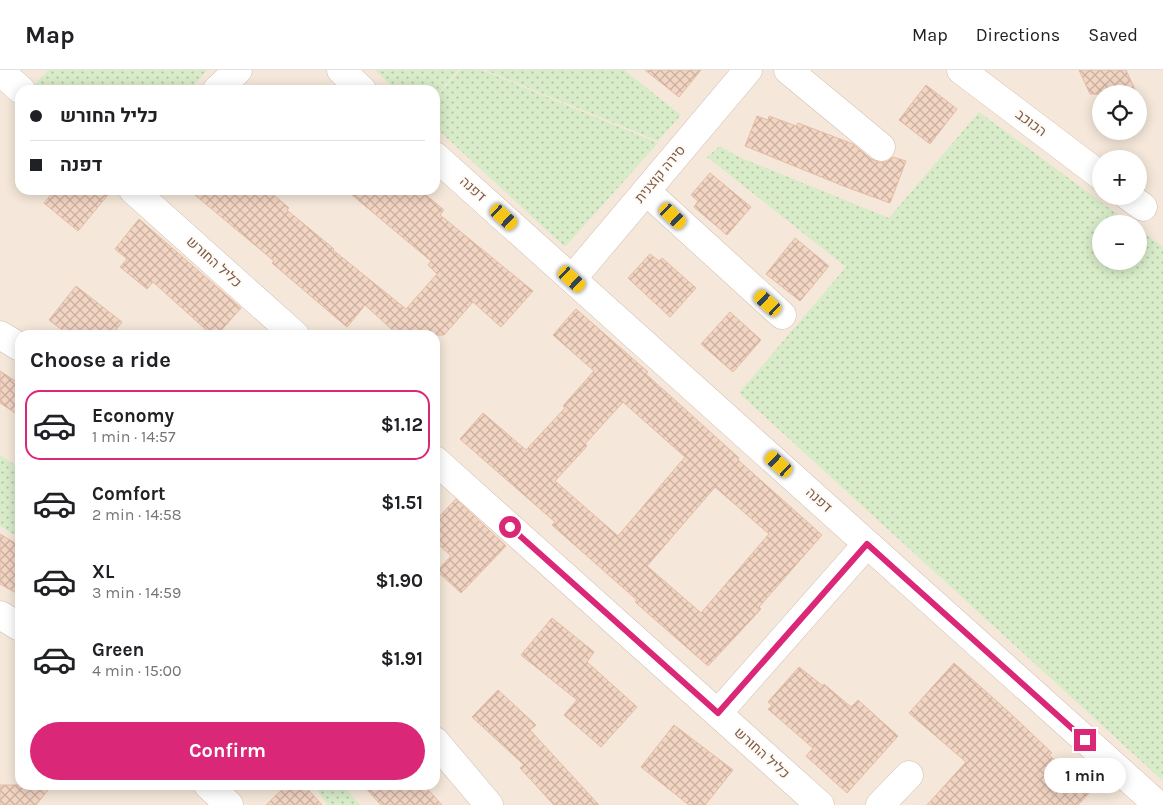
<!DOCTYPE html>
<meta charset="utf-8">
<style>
body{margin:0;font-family:Karla,Heebo,sans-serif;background:#f6f6f6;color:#202124;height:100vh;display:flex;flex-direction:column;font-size:19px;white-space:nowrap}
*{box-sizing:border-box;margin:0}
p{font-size:16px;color:#757577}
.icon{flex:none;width:28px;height:28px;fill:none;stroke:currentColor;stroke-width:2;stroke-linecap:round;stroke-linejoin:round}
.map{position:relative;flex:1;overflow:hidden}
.side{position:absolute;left:15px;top:260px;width:425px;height:460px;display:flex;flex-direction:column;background:#fff;border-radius:15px;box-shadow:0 2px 12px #0003}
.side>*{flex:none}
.guide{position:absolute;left:15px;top:15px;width:425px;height:110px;border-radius:15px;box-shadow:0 2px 12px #0003;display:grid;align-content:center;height:110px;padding:0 15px;background:#fff}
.fabs{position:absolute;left:1092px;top:15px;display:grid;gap:10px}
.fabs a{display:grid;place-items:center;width:55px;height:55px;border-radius:50%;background:#fff;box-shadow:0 2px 12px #0003;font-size:25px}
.end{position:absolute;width:22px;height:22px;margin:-11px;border:6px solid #db2777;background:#fff;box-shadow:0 0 0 2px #fff}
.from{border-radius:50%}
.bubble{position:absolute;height:35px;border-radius:18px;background:#fff;box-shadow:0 2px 12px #0003;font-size:16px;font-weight:700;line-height:35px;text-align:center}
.car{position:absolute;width:15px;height:30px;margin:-15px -8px;border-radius:6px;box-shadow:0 0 4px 1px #0007;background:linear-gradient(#f5c518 24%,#345 0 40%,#f5c518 0 76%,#345 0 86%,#f5c518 0)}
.guide b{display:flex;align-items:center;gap:18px;height:48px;font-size:19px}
.guide b+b{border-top:1px solid #e0e0e0}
.guide i{width:12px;height:12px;background:#202124}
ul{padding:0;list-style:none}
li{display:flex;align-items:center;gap:15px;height:70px;margin:0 10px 8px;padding:0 5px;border:2px solid transparent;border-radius:15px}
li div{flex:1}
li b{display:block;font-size:19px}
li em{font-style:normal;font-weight:700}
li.current{border-color:#db2777}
li>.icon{width:45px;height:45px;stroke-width:1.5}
h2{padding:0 15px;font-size:22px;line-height:60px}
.primary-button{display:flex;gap:10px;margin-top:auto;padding:10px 15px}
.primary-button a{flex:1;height:58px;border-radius:30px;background:#db2777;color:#fff;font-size:20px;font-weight:700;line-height:58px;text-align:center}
header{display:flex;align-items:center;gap:30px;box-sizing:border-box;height:70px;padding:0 25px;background:#fff;border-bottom:1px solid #e0e0e0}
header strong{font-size:24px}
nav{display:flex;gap:28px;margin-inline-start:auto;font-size:18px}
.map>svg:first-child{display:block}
.residential{fill:#f5e8da;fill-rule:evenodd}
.grass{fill:url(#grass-dots)}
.building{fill:url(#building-cross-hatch);stroke:#e6bba3;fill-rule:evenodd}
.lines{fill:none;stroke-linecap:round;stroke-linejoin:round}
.minor-casing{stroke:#d1beb0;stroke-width:29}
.minor{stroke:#fff;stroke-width:28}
.route{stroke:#db2777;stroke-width:6}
.labels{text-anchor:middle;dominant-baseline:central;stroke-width:4;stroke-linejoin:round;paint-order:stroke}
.street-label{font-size:14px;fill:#7a5c4d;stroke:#fffaf3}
</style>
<header>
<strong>Map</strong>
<nav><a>Map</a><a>Directions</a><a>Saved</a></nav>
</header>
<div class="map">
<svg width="1163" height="735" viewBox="0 0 1163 735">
<defs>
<pattern id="grass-dots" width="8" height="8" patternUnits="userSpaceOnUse" patternTransform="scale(1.25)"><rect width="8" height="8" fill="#d8ecc9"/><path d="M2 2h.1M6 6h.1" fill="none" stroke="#b4c2a5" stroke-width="1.8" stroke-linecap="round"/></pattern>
<pattern id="building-cross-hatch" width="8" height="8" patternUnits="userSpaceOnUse" patternTransform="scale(1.25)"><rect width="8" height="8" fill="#f3d5c3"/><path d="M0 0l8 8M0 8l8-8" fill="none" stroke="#cab0a1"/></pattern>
</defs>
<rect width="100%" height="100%" fill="#fdf6ec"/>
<path class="residential" d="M 0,0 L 1163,0 L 1163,735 L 0,735 ZM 20,20 L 435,20 L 435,120 L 20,120 ZM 1101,24 L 1139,24 L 1139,61 L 1101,61 ZM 1101,89 L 1139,89 L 1139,126 L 1101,126 ZM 1101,154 L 1139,154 L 1139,191 L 1101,191 ZM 20,265 L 435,265 L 435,715 L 20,715 Z"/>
<path class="grass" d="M 48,0 L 207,0 L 190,20 L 41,20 L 35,14 Z
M 375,0 L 458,0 L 435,28 L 435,20 L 396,20 Z
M 460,0 L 482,0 L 658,73 L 565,177 L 435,57 L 435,29 Z
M 485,0 L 624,0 L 681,45 L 658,71 Z
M 979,42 L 1131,154 L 1101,154 L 1101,191 L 1139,191 L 1139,159 L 1163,177 L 1163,711 L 739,323 L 846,197 L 707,87 L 720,76 L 739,87 L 889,148 Z
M 0,385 L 20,398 L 20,468 L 0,456 Z
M 313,715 L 343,715 L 360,735 L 328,735 Z"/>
<path class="building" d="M 645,0 L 701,0 L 679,27 Z
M 1079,0 L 1126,0 L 1137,24 L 1090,24 Z
M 926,15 L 957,39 L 930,74 L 899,50 Z
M 757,46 L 768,50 L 769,46 L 796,56 L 798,53 L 853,74 L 871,89 L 878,92 L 886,92 L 893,87 L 906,91 L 890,133 L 846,117 L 745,76 Z
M 710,103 L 751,137 L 727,165 L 694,137 L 698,131 L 691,125 Z
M 55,120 L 112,120 L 78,161 L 44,133 Z
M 189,120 L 268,120 L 289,138 L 287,140 L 334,179 L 333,180 L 406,239 L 437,204 L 428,195 L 431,191 L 346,120 L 420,120 L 444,140 L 440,145 L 533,221 L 501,257 L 473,232 L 444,265 L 398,265 L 365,235 L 347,257 L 272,193 L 274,191 Z
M 139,149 L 241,238 L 217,265 L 212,265 L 153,212 L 147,219 L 120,197 L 127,189 L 115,179 Z
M 795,168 L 829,196 L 800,231 L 766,204 Z
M 650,184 L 659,191 L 662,188 L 696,218 L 670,247 L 628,208 Z
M 76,216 L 122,252 L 112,265 L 69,265 L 49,250 Z
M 576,239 L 648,302 L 646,304 L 739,388 L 738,390 L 822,465 L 759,537 L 761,539 L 708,596 L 635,532 L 637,530 L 552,455 L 555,452 L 460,369 L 483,343 L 526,380 L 565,338 L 563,336 L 594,301 L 553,265 ZM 623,332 L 685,387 L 618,466 L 555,411 L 587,376 L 585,374 ZM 715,417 L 769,464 L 701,543 L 647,496 Z
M 730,242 L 761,270 L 733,302 L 701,274 Z
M 0,301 L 20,314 L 20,346 L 0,333 Z
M 456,429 L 506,476 L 461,523 L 437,501 L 451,486 L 435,471 L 435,451 Z
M 0,464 L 20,476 L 20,525 L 0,514 Z
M 552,548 L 594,582 L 587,592 L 637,637 L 601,677 L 564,645 L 577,630 L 521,585 Z
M 954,593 L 1011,644 L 1052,683 L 1049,685 L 1090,722 L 1078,735 L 927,735 L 966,692 L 909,643 Z
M 799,597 L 823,616 L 824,614 L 851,637 L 858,630 L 898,666 L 847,723 L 806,686 L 813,678 L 768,639 L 772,636 L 768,632 Z
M 498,620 L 536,655 L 530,660 L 599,735 L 554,735 L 520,698 L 524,695 L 472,647 Z
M 674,655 L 733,700 L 705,735 L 689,735 L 641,697 Z
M 0,715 L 52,715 L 36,735 L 0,735 Z
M 287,715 L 304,715 L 322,735 L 266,735 Z
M 363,715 L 424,715 L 442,735 L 381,735 Z"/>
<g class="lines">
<defs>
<path id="minor" d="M 341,0 L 362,20
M 788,0 L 881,77
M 961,0 L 1101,106
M 0,1 L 21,20
M 217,20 L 238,0
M 435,86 L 1158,735
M 133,120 L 295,265
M 646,121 L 782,245
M 1128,126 L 1143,137
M 572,209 L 748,0
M 0,265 L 20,277
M 435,390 L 820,735
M 0,545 L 20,557
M 718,643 L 867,474
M 435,671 L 489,735
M 208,715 L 229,735
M 880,735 L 909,705"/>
</defs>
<use href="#minor" class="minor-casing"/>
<use href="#minor" class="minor"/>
</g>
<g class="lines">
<path class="route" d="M 510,457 L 718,643 L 867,474 L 1085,670"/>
</g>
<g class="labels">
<g class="street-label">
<text transform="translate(1031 53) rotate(37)">הכוכב</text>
<text transform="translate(660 104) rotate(-50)">סירה קוצנית</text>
<text transform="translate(473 119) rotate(42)">דפנה</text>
<text transform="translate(214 192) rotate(42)">כליל החורש</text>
<text transform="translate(819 430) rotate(42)">דפנה</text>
<text transform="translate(762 683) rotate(42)">כליל החורש</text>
</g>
</g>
</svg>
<div class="fabs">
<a><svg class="icon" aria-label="locate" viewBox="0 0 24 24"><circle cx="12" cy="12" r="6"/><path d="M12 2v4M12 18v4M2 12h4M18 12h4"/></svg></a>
<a>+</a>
<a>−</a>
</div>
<i class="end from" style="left:510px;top:457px"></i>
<i class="end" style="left:1085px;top:670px"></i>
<div class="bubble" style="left:1044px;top:688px;width:82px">1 min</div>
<i class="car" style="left:673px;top:146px;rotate:133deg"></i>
<i class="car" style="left:504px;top:147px;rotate:132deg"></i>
<i class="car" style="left:572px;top:209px;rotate:132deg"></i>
<i class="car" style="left:768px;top:233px;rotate:312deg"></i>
<i class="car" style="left:779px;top:394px;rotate:312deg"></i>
<div class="guide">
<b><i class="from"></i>כליל החורש</b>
<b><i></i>דפנה</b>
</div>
<section class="side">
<h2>Choose a ride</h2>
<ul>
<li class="current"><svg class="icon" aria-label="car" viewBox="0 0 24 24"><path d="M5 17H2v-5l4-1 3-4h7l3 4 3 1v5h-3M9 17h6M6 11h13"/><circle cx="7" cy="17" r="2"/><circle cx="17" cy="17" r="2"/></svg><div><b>Economy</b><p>1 min · 14:57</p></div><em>$1.12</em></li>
<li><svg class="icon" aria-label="car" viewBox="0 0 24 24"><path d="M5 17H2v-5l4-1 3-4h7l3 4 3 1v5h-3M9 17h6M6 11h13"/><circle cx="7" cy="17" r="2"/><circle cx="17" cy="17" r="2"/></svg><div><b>Comfort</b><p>2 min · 14:58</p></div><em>$1.51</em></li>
<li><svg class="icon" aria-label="car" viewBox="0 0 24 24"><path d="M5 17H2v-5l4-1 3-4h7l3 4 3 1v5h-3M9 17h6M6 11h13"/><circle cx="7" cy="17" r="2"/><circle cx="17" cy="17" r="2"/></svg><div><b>XL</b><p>3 min · 14:59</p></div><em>$1.90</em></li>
<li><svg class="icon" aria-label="car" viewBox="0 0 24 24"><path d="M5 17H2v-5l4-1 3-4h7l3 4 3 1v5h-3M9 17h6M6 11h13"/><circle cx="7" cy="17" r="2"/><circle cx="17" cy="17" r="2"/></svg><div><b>Green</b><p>4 min · 15:00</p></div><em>$1.91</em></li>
</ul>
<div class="primary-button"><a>Confirm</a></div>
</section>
</div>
